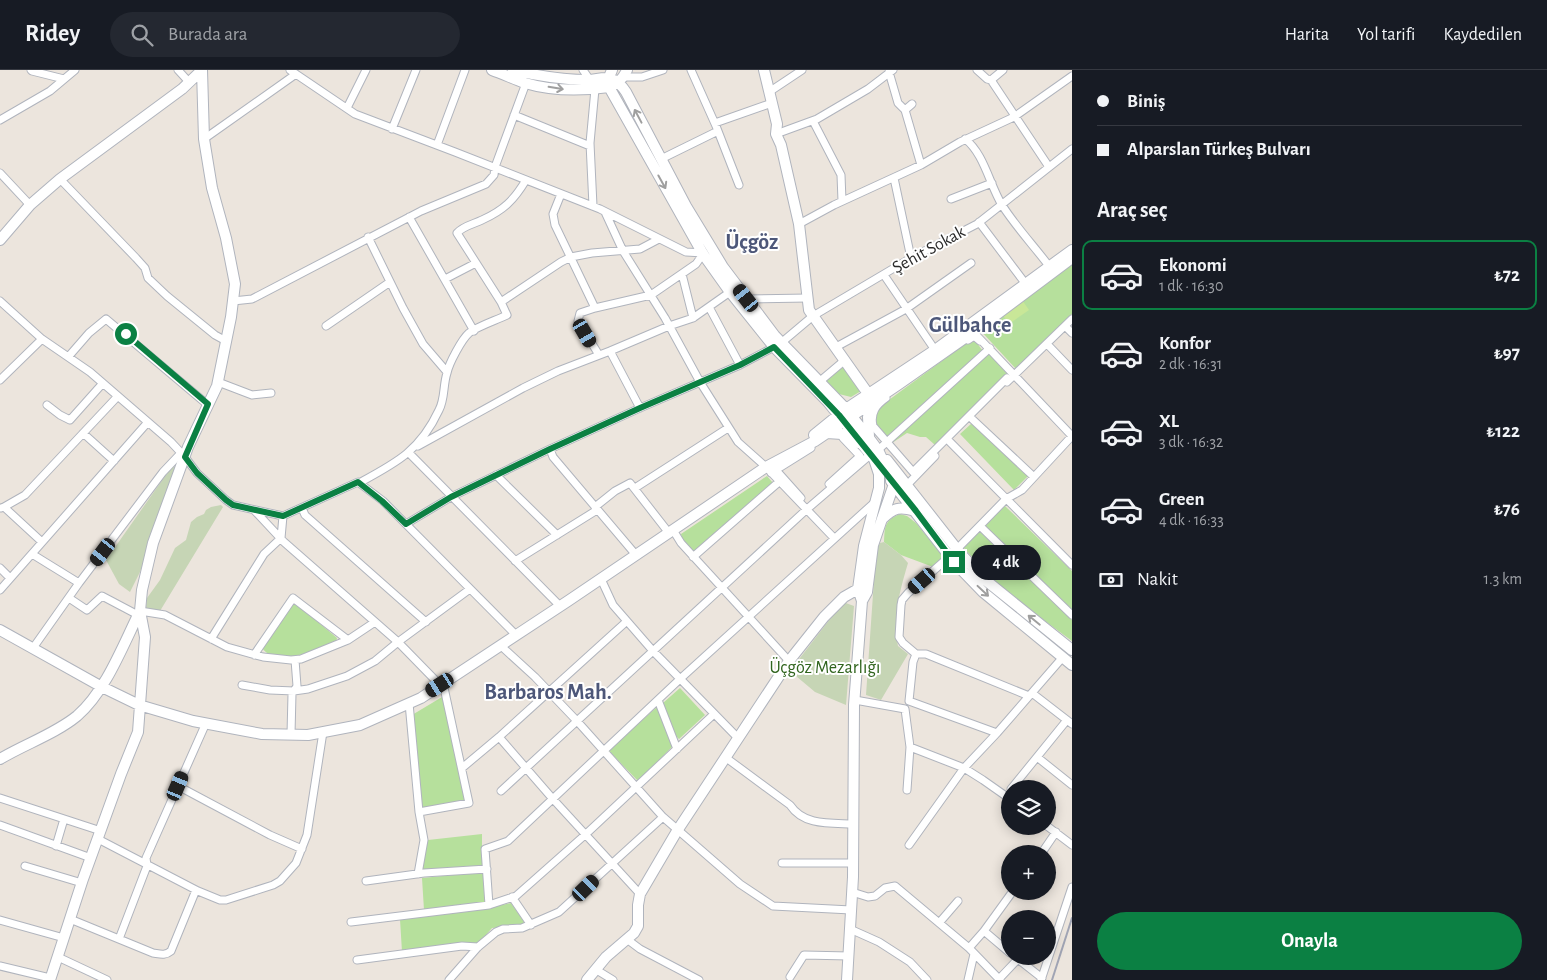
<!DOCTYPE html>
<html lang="tr">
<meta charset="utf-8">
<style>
body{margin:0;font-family:"Alegreya Sans",sans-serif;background:#242831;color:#f1f3f6;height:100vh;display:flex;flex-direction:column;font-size:19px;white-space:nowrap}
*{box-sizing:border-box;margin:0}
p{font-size:16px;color:#9ea1a6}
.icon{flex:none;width:28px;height:28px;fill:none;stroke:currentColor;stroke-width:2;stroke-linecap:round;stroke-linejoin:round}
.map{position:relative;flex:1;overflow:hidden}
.sheet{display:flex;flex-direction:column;background:#171b24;width:475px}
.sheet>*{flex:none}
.top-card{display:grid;align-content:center;height:110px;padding:0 25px;background:#171b24}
.fabs{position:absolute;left:1001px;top:710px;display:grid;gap:10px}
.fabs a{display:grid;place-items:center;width:55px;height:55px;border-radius:50%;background:#171b24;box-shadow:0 2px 12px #0003;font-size:25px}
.end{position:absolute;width:22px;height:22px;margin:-11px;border:6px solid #0b8043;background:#fff;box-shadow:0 0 0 2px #fff}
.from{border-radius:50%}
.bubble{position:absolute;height:35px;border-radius:18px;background:#171b24;box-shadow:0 2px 12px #0003;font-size:16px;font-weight:600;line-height:35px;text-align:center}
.car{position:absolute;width:15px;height:30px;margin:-15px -8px;border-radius:6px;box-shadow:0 0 4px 1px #0007;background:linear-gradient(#222 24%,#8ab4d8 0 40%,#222 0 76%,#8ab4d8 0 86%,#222 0)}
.top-card b{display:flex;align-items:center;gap:18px;height:48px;font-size:19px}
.top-card b+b{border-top:1px solid #363941}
.top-card i{width:12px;height:12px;background:#f1f3f6}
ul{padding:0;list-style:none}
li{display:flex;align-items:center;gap:15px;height:70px;margin:0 10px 8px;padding:0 15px;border:2px solid transparent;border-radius:10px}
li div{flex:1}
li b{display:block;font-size:19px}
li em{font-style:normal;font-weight:600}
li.active{border-color:#0b8043}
li>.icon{width:45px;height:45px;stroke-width:1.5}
h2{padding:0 25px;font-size:22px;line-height:60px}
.pay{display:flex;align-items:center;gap:12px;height:55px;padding:0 25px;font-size:19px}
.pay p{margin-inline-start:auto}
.action{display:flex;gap:10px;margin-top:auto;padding:10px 25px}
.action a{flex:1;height:58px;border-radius:30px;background:#0b8043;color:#fff;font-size:20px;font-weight:600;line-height:58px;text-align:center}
header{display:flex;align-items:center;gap:30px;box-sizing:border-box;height:70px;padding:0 25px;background:#171b24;border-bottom:1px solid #363941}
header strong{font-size:24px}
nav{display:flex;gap:28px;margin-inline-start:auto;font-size:18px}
.search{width:350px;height:45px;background:#242831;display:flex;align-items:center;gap:12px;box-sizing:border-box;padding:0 18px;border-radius:28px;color:#9ea1a6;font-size:19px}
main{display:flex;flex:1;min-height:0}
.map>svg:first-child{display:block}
.green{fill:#b6e09c}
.cemetery{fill:#c6d5b5}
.pitch{fill:#c9e798}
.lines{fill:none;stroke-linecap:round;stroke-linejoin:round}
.street-casing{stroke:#b0b4bd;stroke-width:9}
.secondary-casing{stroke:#b0b4bd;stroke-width:12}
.street{stroke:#fff;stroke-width:7}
.secondary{stroke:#fff;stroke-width:10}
.rail{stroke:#a0a4b4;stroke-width:2}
.oneway{stroke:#9f9f9f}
.route{stroke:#0b8043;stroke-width:6}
.labels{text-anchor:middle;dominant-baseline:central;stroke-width:4;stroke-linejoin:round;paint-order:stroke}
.street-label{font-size:18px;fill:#2a2a2a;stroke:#fff}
.park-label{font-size:18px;fill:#30641d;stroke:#fff}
.district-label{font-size:22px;font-weight:bold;fill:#4d5779;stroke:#fff}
</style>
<header>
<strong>Ridey</strong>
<div class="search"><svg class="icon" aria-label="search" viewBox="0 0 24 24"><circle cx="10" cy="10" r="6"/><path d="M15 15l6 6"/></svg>Burada ara</div>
<nav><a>Harita</a><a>Yol tarifi</a><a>Kaydedilen</a></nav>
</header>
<main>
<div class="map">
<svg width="1072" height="910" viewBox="0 0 1072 910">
<rect width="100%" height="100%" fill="#ece5dd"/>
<path class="green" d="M 1072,193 L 1072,244 L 1016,299 L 980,260 Z
M 973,268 L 983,281 L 886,369 L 874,357 L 874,346 L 878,338 Z
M 990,282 L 1010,303 L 935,375 L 926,367 L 920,367 L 907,363 L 892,373 L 892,370 Z
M 844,294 L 861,321 L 851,327 L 839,324 L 824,310 Z
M 972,353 L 1028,406 L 1014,420 L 960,364 Z
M 767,406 L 773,413 L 694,484 L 682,470 L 681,464 Z
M 1005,436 L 1072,501 L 1072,542 L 984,456 Z
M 900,444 L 907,446 L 916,453 L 954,500 L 952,504 L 901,485 L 884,472 C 885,456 884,451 900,444 Z
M 980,461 L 1072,550 L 1072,571 L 998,516 L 963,477 Z
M 294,532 L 337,568 L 336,572 C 316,579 277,599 262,578 Z
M 680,618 L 705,645 L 679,669 L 676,666 L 663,633 Z
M 442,627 L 444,628 L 465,731 L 424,738 L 420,734 L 412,645 Z
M 657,637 L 673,676 L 638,711 L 608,680 Z
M 482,764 L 482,796 L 420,801 L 428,770 Z
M 484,802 L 485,833 L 424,840 L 422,808 Z
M 511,833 L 525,853 L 523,856 L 492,858 L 477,875 L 402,882 L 400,849 L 487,838 Z"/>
<path class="cemetery" d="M 176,396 L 140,502 L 130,522 L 119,514 L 106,490 L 163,409 L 172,397 Z
M 221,435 L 223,437 L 160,541 L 146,538 L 147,528 L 160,510 L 175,478 L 186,470 L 191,452 L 197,447 L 204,444 L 206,440 L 211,437 Z
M 884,472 L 901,485 L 908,493 C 900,520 892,548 898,576 L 908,584 L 881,630 L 866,625 L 876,481 L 880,473 Z
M 843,532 L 854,536 L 846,635 L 815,622 L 790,601 Z"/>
<path class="pitch" d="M 1022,230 L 1029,240 L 1009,254 L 1002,244 Z"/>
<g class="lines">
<defs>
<path id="street" d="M 31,0 L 32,1 L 64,9
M 178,0 L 189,12
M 290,0 L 355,44 L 455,82 L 600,139 L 686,182 L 704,183
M 583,0 L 590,10
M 691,0 L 716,56 L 739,115
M 977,0 L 987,9 L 991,10
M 1003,0 L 991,10 L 1049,97
M 889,2 L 898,33 L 905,40
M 623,7 L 642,7 L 663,0
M 769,22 L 802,0
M 912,34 L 905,40 L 921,95
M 347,38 L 366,0
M 514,45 L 590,76
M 0,50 L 50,21 L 75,0
M 813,51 L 841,105 L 842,131
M 715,53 L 772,33
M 392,59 L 416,0
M 776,64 L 817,49 L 868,19 L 893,0
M 204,69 L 296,4
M 965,69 C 984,83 990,116 1002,135 C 1016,157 1034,176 1049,196
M 437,75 L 465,0
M 661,89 L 718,61
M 0,103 L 30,135
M 894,108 L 911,188
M 60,109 L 136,188 L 145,198 L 148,208 L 167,226 L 215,265 L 226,271
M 561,124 L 553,144 L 555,155 L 595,238
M 951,129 L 992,113
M 593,136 L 590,73 L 595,19
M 605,142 L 623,181 L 665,248 L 700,312 L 738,372 L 766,397 L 834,468
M 409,147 L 474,261
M 979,152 L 1025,213
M 799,154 L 834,135 L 921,95 L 960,72 L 1014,47 L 1072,6
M 368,167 L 403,238 L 423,274 L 447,302
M 682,204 L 693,248
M 884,205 L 935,280
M 445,209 L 476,193
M 746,229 L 808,228
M 0,231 L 42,269 L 90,302 L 171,372 L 185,387 L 197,403 L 226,430 L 233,435 L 283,446 L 358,412 L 383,431 L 516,565
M 233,231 L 252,229 L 421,141 L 486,114 L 494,105 L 495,97 L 526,13
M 501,232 L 457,163 C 463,156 474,154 482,150 C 504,140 514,130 526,110
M 709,237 L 740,295
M 326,256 L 390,212
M 1065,256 L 1072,263
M 978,267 L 1072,366
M 968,270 L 974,266 L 980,271
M 781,273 L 813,246 L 911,188 L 977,154 L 1072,79
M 1047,274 L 1072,300
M 836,277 L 906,239 L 971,193
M 599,285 L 578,251 L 580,243 L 595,238 L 651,225 L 696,194 L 703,184
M 69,286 L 89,263 L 106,249 L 208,335
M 0,310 L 42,269
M 218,312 L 252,325 L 271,323
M 819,312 L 845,290
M 1007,312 L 1072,249
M 886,328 C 876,335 870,343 873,356 L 913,402 L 1007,308
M 47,335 L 60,345 L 70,350 L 103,313
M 640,338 L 610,281 L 669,256 L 693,248 L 730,222
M 971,348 L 1034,407
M 83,363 L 114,391
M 949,371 L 1072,495
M 418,376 L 523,318 L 558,301 L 610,281
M 550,379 L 553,387 L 636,485
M 878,380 L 990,278
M 409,383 L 560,536
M 776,400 L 801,428
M 771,403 L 811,378
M 496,405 L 557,465
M 359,413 C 396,393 420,381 439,340 C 445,329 443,315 447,303 C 449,293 462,269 469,263 C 478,256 497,250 507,245 L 501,232 L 561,192 L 571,187 L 592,183 L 640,179 L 659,169
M 829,414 L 860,386 L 843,368
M 907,415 L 935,386
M 635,418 L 728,358
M 4,437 L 25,425 L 118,326
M 595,437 L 615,421 L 630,413 L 669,463
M 1,438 L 4,437 L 42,472
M 302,438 L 305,445 L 426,552
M 254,440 L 284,472 L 398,572 L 440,615
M 406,454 L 451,427 L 550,379 L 640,338 L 740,295 L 774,277
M 980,456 L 1072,545
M 673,460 L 681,473 L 789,591
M 957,479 L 1006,429 L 1022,420 L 1072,366
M 32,484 L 79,513
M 693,487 L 780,411
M 515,491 L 597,440
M 0,498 L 10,508
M 601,509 L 613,535 L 653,581 L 738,668
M 0,520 L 148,352
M 69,528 L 87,540 L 102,526 L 138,545
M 140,541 L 165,545 L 227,577 L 263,587 L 291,590 L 301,589 L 348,570 L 375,552
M 627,551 L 499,667 L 552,728 L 640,824
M 211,569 L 264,484 L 281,468 L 283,446
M 500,575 L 535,607 L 577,651 L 663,747 L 740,814 L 773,836 L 851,840
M 33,578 L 79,513 L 163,402 L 181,383
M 916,584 L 903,573 L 899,567 L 901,535 L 902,530 L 908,523 L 950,486
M 254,585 L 293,528 L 348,570
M 242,615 L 270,620 L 294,621 L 308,619 L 347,606 L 375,591 L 398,572 L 470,519
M 1032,623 L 1072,654
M 658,630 L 677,679
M 855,630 L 905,639 L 910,677 L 964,698 L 983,710 L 1010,729
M 409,633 L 419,742 L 469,733 L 443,613
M 997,663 L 909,631 L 913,592 L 916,584 L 926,584 L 1029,626
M 291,664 L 292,624 L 297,616 L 295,590
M 725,687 L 790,735 C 804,756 830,753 853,754
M 1037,687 L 1072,715
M 462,698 L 499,667
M 178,716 L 270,765 L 302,779
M 1011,719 L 1067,650
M 907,720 L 910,677
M 501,721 L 806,440 L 870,385
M 0,728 L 101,761
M 0,755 L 91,788
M 1047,756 L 1072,775
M 98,769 L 198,821 L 220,830 L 226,830 L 273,815 L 280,811 L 296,793 L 307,765 L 323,662
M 909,775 L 964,698 L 997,663 L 1063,587
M 56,776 L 64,749
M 1041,784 L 1056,762
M 782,793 L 853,793
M 25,796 L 82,813
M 418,804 L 424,770 L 419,742
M 366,811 L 424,803 L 487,799
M 852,822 L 868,827 L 875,826 L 885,818 L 895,816 L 969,878 L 984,861 L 1010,883
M 512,827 L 531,855
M 489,835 L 485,779 L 508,771 L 680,609 L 876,431
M 70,849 L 153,883 C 160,884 165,886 171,881 L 196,820
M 0,850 L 64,868
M 351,852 L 489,835 L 516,826 L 586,764 L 714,644
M 939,853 L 958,831
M 850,859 L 879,872 L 910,892 L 927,910
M 984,861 L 1013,821
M 119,869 L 147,796 L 146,788 L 206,653
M 628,870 L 640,879 L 699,910
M 969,878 L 1000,910
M 1014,886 L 1042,908
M 58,887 L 107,910
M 357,890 L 462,876 L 478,877
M 0,896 L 50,908
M 595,899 L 613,910
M 790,907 L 804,885 L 849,886
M 999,909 L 1018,889
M 449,910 L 478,877 L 496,862 L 503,859 L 522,858 L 559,842 L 663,747
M 968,910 L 974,884
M 1041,910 L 1072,817"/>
<path id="secondary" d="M 492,0 C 503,4 514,9 525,13 C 552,21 581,21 609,17 L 703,184 L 730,222 L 774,277 L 828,332 L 874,389 L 879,404 L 879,418 L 864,476 L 858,519 L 862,531 L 854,635 L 853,807 L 847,910
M 513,0 C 538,6 563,10 588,10 C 596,10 605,6 612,9 C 618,11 622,16 626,22 L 686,136 L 723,197 L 775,266 L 846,339 L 869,368 L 878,380 L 894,414 L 873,475 L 867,522 L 862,531
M 612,0 L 609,7 L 609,17 C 618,13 623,9 627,0
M 764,0 L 777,54 L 776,64 L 781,75 L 799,154 L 809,240 L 869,325
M 0,170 L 30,135 L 60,109 L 182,19 L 202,0
M 827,363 L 842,364 L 858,373
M 814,365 L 846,339 L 935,280 L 1072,180
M 869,367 L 868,347 L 872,333
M 887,390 L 960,483 L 984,509 L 1072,580
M 891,411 L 954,492 L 983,522 L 1072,595
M 882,449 C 894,438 899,436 915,441
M 0,560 L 102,617 L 139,635 L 193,651 L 262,664 L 308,665 L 360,655 L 421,628 L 568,531 L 766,397 L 815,371 L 899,314 L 972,263 L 1072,188
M 0,689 C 25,674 55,664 77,646 C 106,621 123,575 140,541
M 50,910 L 83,809 L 121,704 L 138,662 L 145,567 L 140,541 L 142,520 L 153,473 L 188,377 L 217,316 L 231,247 L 235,214 L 226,168 L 212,118 L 204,69 L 202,0
M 587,910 L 606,887 L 634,863 L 638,856 L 638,835 L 640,824 L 677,761 L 789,591 L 824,547 L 844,527 L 858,519"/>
</defs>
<use href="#street" class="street-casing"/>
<use href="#secondary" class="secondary-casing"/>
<use href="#street" class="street"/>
<use href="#secondary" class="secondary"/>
<path class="rail" d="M 1052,910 L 1072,848"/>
</g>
<defs><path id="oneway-shaft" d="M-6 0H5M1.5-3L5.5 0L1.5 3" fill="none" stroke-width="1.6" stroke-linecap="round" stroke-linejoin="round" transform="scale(1.25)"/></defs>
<g class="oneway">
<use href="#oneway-shaft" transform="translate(556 18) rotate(9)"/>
<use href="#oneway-shaft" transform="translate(638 46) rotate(-118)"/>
<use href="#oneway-shaft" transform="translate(662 112) rotate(61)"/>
<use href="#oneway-shaft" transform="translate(983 521) rotate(43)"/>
<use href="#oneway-shaft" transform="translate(1034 550) rotate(-141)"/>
</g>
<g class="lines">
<path class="route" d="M 126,264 L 208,334 L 185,387 L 197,403 L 226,430 L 233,435 L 283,446 L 358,412 L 382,431 L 406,454 L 451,427 L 550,379 L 640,338 L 740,295 L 774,277 L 839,345 L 916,441 L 954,492"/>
</g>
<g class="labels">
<g class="street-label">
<text transform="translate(929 180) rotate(-29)">Şehit Sokak</text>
</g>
<g class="park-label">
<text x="825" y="598">Üçgöz Mezarlığı</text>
</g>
<g class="district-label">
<text x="752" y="172">Üçgöz</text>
<text x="970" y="255">Gülbahçe</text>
<text x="548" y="622">Barbaros Mah.</text>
</g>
</g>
</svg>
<div class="fabs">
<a><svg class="icon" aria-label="layers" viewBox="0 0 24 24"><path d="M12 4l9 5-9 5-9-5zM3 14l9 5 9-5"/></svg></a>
<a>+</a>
<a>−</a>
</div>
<i class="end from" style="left:126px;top:264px"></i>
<i class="end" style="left:954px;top:492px"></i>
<div class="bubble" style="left:971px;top:475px;width:70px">4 dk</div>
<i class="car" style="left:746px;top:228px;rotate:322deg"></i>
<i class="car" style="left:585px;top:263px;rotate:150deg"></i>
<i class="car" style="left:103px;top:482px;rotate:217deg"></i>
<i class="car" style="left:922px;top:511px;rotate:229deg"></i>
<i class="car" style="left:440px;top:615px;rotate:237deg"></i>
<i class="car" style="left:178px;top:716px;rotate:23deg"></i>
<i class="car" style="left:586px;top:818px;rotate:46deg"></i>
</div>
<section class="sheet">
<div class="top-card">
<b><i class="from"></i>Biniş</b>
<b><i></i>Alparslan Türkeş Bulvarı</b>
</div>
<h2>Araç seç</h2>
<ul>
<li class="active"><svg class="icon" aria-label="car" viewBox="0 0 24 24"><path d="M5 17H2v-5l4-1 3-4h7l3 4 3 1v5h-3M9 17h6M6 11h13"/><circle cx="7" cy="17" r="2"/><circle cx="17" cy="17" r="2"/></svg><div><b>Ekonomi</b><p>1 dk · 16:30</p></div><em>₺72</em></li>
<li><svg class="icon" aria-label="car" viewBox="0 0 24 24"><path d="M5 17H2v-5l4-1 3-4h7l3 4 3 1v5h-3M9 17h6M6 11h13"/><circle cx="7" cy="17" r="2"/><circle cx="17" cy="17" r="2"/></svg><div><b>Konfor</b><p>2 dk · 16:31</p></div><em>₺97</em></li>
<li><svg class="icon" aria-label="car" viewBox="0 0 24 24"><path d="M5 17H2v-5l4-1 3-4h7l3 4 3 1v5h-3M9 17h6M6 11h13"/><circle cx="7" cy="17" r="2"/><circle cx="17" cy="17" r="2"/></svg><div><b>XL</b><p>3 dk · 16:32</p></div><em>₺122</em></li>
<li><svg class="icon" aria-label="car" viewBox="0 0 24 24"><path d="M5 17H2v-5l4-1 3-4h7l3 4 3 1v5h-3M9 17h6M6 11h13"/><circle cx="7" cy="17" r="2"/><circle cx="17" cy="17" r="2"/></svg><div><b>Green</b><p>4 dk · 16:33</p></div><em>₺76</em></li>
</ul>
<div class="pay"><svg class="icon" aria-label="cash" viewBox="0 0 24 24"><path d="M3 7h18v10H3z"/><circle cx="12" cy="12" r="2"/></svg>Nakit<p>1.3 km</p></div>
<div class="action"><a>Onayla</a></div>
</section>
</main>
